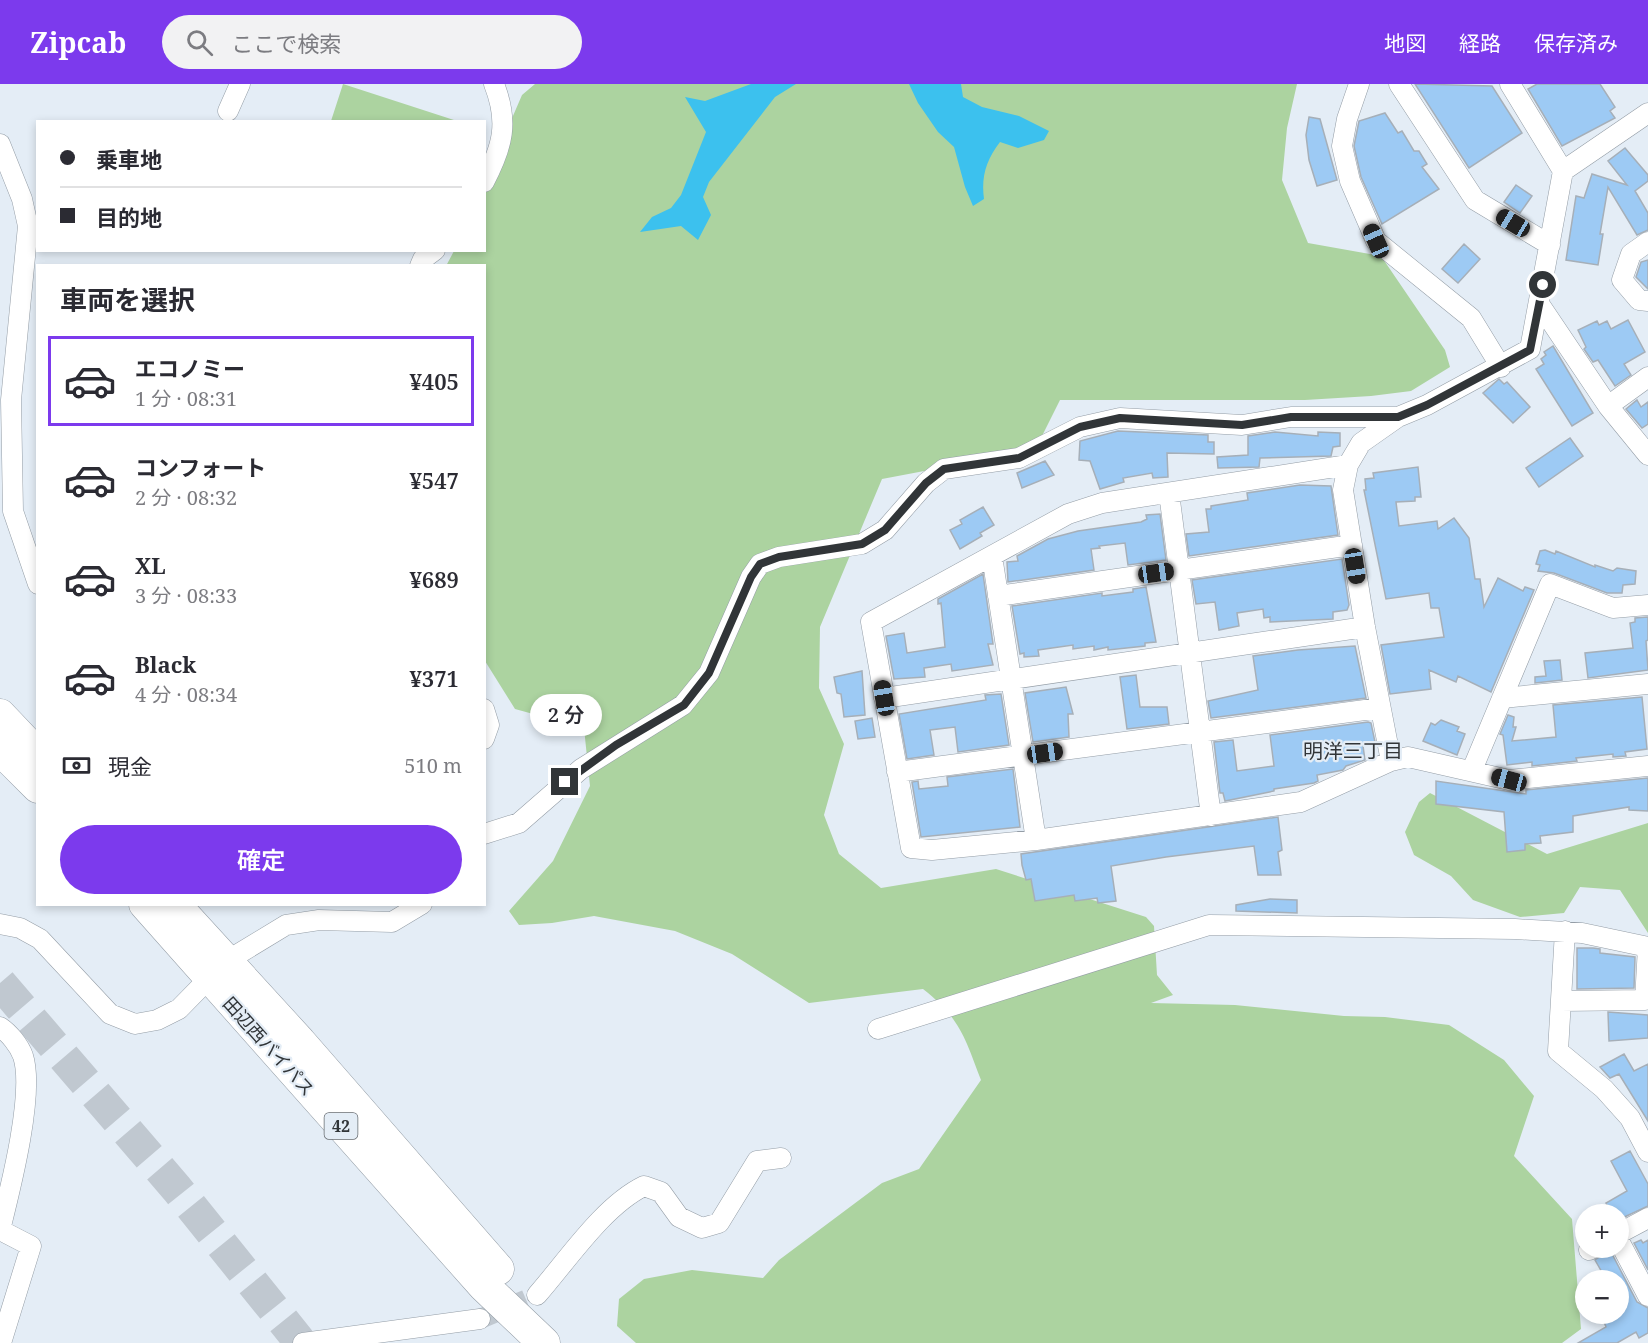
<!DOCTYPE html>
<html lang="ja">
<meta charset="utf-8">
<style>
body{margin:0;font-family:"Noto Serif","Noto Sans JP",serif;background:#f2f2f3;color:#2b2b33;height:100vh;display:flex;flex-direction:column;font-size:22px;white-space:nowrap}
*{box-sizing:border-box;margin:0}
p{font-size:20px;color:#7c7c81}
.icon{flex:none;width:33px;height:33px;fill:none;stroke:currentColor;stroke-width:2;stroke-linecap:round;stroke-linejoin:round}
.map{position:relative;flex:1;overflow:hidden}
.details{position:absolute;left:36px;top:180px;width:450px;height:642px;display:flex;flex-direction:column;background:#fff;border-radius:0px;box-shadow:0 3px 9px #0003}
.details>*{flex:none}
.top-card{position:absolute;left:36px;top:36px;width:450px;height:132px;border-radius:0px;box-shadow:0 3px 9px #0003;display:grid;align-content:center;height:132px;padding:0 24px;background:#fff}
.fabs{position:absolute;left:1575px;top:1120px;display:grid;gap:12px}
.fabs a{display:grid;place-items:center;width:54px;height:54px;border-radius:50%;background:#fff;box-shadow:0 3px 9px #0003;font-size:30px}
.end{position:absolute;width:27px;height:27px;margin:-14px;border:8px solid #313538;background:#fff;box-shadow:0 0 0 3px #fff}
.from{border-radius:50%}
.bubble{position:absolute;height:42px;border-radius:21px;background:#fff;box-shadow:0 3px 9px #0003;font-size:20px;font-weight:600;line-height:42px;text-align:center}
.car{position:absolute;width:18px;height:36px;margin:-18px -9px;border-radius:8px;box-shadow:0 0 4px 2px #0007;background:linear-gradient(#222 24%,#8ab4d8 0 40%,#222 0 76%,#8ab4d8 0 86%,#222 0)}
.top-card b{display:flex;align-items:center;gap:21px;height:57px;font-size:22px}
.top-card b+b{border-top:2px solid #e1e1e2}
.top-card i{width:15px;height:15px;background:#2b2b33}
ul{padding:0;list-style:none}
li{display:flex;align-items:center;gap:18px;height:90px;margin:0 12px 9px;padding:0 12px;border:3px solid transparent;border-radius:0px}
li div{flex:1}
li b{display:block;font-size:22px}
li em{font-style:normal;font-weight:600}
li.current{border-color:#7c3aed}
li>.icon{width:54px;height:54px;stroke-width:1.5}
h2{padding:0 24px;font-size:27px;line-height:72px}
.pay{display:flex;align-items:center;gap:15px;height:66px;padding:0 24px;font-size:22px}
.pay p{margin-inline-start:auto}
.action{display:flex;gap:12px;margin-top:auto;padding:12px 24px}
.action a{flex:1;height:69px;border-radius:36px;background:#7c3aed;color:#fff;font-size:24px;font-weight:600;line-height:69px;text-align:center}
header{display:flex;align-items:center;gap:36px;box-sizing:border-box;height:84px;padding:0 30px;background:#7c3aed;color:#fff}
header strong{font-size:28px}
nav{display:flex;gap:33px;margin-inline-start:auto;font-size:21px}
.search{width:420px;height:54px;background:#f2f2f3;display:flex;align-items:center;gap:15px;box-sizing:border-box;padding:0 21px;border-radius:33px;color:#7c7c81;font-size:22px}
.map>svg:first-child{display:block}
.green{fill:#acd3a0}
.water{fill:#3cc1ee}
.building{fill:#9dcaf4;stroke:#a6afb8;stroke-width:1.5}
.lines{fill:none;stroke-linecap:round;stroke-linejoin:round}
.minor-tunnel{stroke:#c0c8d0;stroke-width:20;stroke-dasharray:20 10;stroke-linecap:butt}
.motorway-tunnel{stroke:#c0c8d0;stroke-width:33;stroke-dasharray:33 16;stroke-linecap:butt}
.minor-casing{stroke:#949da6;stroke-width:21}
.trunk-casing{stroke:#949da6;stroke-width:33}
.minor{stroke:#fff;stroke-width:20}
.trunk{stroke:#fff;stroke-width:32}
.route{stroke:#313538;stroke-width:8}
.labels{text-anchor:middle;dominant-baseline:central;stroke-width:4.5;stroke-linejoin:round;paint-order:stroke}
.shield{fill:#e4edf6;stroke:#676c71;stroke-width:1.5}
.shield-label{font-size:16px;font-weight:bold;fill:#313538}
.street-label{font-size:18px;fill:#313538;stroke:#e4edf6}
.neighbourhood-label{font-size:20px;fill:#313538;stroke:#e4edf6}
</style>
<header>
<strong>Zipcab</strong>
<div class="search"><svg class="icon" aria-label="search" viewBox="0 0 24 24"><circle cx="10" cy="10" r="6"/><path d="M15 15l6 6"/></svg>ここで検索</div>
<nav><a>地図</a><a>経路</a><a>保存済み</a></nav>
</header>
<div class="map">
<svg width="1648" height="1259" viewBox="0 0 1648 1259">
<rect width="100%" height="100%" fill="#e4edf6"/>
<path class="green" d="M 343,0 L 457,37 L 331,37 Z
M 535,0 L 1297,0 L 1287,44 L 1282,96 L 1308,159 L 1381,172 L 1445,266 L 1450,283 L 1411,307 L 1371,312 L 1305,316 L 1060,316 L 1035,366 L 882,395 L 820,543 L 819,604 L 844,660 L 824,731 L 839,770 L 881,804 L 996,785 L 1146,833 L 1154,842 L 1157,891 L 1173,911 L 1151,919 L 1235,921 L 1344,932 L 1385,933 L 1449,941 L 1504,976 L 1534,1012 L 1514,1072 L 1572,1135 L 1581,1245 L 1562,1259 L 636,1259 L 617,1242 L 619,1215 L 644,1195 L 692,1186 L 763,1194 L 779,1176 L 882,1099 L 919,1085 L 981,996 C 965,954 960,934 923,905 L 809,919 L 732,870 L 675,847 L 594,832 L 552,839 L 519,841 L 509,827 L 553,777 L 590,702 L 584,644 L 515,625 L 485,577 L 484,182 L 446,182 L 454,167 L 484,166 L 485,97 L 522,11 Z
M 1430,709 L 1547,770 L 1648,739 L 1648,849 L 1620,806 L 1580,803 L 1564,829 L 1520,833 L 1473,816 L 1451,792 L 1414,771 L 1405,748 L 1419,718 Z"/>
<path class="water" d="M 751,0 L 796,0 L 775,13 L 709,98 L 703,113 L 711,131 L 698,156 L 681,142 L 640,148 L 652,133 L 671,124 L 681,111 L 706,48 L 685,13 L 705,17 Z
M 909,0 L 961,0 L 963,13 L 982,23 L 1019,32 L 1049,47 L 1044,56 L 1018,64 L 1000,58 C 986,76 981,93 984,115 L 973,122 L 965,103 L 954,63 L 938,48 L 918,19 Z"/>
<path class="building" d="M 1415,0 L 1492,2 L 1522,49 L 1469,84 Z
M 1537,0 L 1600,0 L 1615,23 L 1610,27 L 1615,34 L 1562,62 L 1528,5 Z
M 1385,29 L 1398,49 L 1402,47 L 1414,67 L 1419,67 L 1427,80 L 1422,83 L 1439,105 L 1382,140 L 1361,93 L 1354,62 L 1359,37 Z
M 1309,33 L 1320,35 L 1337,96 L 1317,102 L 1309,76 L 1306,51 Z
M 1625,64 L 1648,91 L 1648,97 L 1635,107 L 1648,129 L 1648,146 L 1637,151 L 1608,103 L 1600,150 L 1603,150 L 1598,181 L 1566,176 L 1576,112 L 1584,114 L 1592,90 L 1627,101 L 1608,77 Z
M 1516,101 L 1532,112 L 1520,129 L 1504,118 Z
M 1464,160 L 1480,175 L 1458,199 L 1442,185 Z
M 1648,176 L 1648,205 L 1636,193 L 1641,178 Z
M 1628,236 L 1645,268 L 1624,280 L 1631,291 L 1615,302 L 1598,276 L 1593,278 L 1584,265 L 1586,263 L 1578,246 L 1597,237 L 1599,241 L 1607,237 L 1611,245 Z
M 1553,262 L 1593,329 L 1572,342 L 1536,285 L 1544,280 L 1541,275 L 1546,271 L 1544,268 Z
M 1499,295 L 1504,300 L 1507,298 L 1530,323 L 1513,339 L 1483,309 Z
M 1637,316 L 1641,323 L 1648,318 L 1648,340 L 1642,344 L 1626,325 Z
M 1118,347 L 1208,351 L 1208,358 L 1214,358 L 1214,370 L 1167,369 L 1168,393 L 1153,394 L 1152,389 L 1123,394 L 1124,398 L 1100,405 L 1090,377 L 1079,376 L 1080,357 Z
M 1275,348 L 1318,352 L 1318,348 L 1340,349 L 1340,362 L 1333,363 L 1331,372 L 1260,374 L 1259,383 L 1218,384 L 1217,373 L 1248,371 L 1248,352 Z
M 1570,354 L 1583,372 L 1539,403 L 1526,384 Z
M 1045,377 L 1054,391 L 1022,404 L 1017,389 Z
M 1418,383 L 1421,413 L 1415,413 L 1415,417 L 1396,418 L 1399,442 L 1437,437 L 1438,445 L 1454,434 L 1469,454 L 1475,495 L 1480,495 L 1484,523 L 1498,494 L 1523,507 L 1525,503 L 1534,506 L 1491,608 L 1458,592 L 1456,598 L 1429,586 L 1431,605 L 1390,610 L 1381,561 L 1444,553 L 1439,524 L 1431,524 L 1429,509 L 1386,515 L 1364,406 L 1366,406 L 1365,395 L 1374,394 L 1373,389 Z
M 1300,401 L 1331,402 L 1338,451 L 1189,472 L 1186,450 L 1209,448 L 1206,425 L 1211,425 L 1211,422 L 1248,416 L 1247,409 Z
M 983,423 L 994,441 L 980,449 L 982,452 L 960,465 L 950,446 L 962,440 L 960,436 Z
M 1160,430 L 1166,476 L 1128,481 L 1125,459 L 1099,462 L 1100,464 L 1091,465 L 1094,486 L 1008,498 L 1007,478 L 1018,477 L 1017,472 L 1048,455 L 1078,447 L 1141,438 L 1147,435 L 1146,431 Z
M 1545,466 L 1555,470 L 1556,467 L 1595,483 L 1595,481 L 1613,487 L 1617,484 L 1636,487 L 1635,500 L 1623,501 L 1622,509 L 1607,509 L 1554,489 L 1538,487 L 1540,481 L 1536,480 L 1540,467 Z
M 1342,475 L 1349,521 L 1347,526 L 1333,528 L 1333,535 L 1270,538 L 1270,533 L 1264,534 L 1263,525 L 1237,529 L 1239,542 L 1219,546 L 1215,518 L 1196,520 L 1192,496 Z
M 983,490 L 993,560 L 988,560 L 993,581 L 952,587 L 951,580 L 924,584 L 925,593 L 894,595 L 886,552 L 904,549 L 907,569 L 945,563 L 941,519 L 938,520 L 938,515 Z
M 1146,503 L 1156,558 L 1145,559 L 1145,562 L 1108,566 L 1108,563 L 1094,566 L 1094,562 L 1073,565 L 1073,561 L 1038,566 L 1039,572 L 1024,573 L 1024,569 L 1020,570 L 1012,522 L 1102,509 L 1102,512 L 1133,508 L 1133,505 Z
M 1648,533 L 1648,556 L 1646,557 L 1648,586 L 1588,594 L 1585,569 L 1633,564 L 1630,539 L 1635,538 L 1635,534 Z
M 1355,562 L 1366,614 L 1211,634 L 1208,617 L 1258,606 L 1253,572 L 1298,566 Z
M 1560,576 L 1562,596 L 1535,599 L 1535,593 L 1546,592 L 1544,577 Z
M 862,587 L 865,631 L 844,633 L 841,610 L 837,609 L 834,593 Z
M 1136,591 L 1140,623 L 1167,623 L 1169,640 L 1127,645 L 1120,593 Z
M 1066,603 L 1073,630 L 1068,630 L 1069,653 L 1033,658 L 1025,609 Z
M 1001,610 L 1009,661 L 958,668 L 955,643 L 930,646 L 934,671 L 907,675 L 899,630 L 986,616 L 985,611 Z
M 1642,613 L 1647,665 L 1625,668 L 1626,672 L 1613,673 L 1613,670 L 1576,674 L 1577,677 L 1532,682 L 1532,678 L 1507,681 L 1503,651 L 1500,650 L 1508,631 L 1514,633 L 1513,643 L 1516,643 L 1512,657 L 1556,653 L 1553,621 Z
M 872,634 L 875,653 L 858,655 L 855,637 Z
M 1441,636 L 1459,643 L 1457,647 L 1465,650 L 1457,671 L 1423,657 L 1431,639 L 1435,641 Z
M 1368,638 L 1371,639 L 1375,658 L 1363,662 L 1365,676 L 1346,682 L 1343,686 L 1317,691 L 1318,697 L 1314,699 L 1274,705 L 1274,707 L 1225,717 L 1223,709 L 1220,709 L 1214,658 L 1233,656 L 1237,687 L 1274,682 L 1270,651 Z
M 1013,685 L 1020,743 L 921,753 L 912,698 L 918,697 L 919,705 L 948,702 L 947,693 Z
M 1648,694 L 1648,727 L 1629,726 L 1629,723 L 1573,732 L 1573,748 L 1540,752 L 1541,759 L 1525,760 L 1525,766 L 1507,768 L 1504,728 L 1436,720 L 1436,697 L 1526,710 L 1526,706 Z
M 1278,733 L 1282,766 L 1278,768 L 1281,791 L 1258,791 L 1254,762 L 1166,773 L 1111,782 L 1116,817 L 1098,819 L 1097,814 L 1075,817 L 1074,811 L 1035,817 L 1031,795 L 1026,796 L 1022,781 L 1021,770 Z
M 1270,815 L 1297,816 L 1297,829 L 1236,827 L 1236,821 Z
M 1577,864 L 1593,864 L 1600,865 L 1600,869 L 1635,873 L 1634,904 L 1577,905 Z
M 1608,928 L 1648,931 L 1648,954 L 1609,957 Z
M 1624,970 L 1634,987 L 1648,980 L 1648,1037 L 1619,990 L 1610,994 L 1600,983 Z
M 1630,1067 L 1648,1100 L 1648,1122 L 1618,1136 L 1618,1131 L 1612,1131 L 1606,1119 L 1627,1107 L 1611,1077 Z
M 1641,1156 L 1643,1159 L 1648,1156 L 1648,1186 L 1634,1159 Z
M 1610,1166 L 1637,1218 L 1648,1224 L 1648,1249 L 1639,1254 L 1636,1248 L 1617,1259 L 1578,1259 L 1606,1243 L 1601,1230 L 1618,1230 L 1618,1197 L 1607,1197 L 1595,1176 Z"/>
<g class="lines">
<path class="minor-tunnel" d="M 480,1235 L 537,1211"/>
<path class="motorway-tunnel" d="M 0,899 L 177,1105 L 301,1259"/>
<defs>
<path id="minor" d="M 1359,0 L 1347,35 L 1342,62 L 1350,97 L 1376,157 L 1471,234 L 1501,283
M 1399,0 L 1475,116 L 1550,161
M 228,27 L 240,0
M 0,60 L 22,115 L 28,142 L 11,316 L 13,427 L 38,500
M 1563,87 L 1648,29
M 484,98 C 503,62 509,38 494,0
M 1648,158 L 1631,170 L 1622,196 L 1639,216 L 1648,217
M 420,182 L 423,175 L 435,166
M 1540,221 L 1608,322 L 1648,371
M 1608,322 L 1648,293
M 1348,381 L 1102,419 L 1068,430 L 871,538 L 911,764 L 932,766 L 1036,756 L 1301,718 L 1391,677 L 1408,673 L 1509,696 L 1648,682
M 1169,409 L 1211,732
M 992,472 L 1036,756
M 998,512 L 1352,461
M 884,614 L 1365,543
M 1502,614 L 1648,600
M 484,625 L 489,641 L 484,655
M 1391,677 L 1365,543 L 1343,406 L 1348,381 L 1361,359 L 1398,333 L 1427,321 L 1530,265 L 1563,87 L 1510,0
M 1472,686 L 1550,500 L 1613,524 L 1648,521
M 897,688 L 1380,624
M 484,750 L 519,739 L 581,685 L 683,621 L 709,589 L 751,493 L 760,480 L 779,473 L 862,460 L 885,446 L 926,399 L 944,385 L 1019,374 L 1080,343 L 1120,334 L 1242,341 L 1291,333 L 1398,333
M 0,840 L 20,844 L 40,855 L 110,930 L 135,940 L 157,936 L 179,925 L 225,878 L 286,841 L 319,836 L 392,838 L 422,820
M 1565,847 L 1558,967 L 1604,1005 L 1630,1034 L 1648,1068
M 1561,917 L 1645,916 L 1648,863
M 0,943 C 9,949 19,961 23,972 C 35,1009 10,1106 0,1146
M 878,945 L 1209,841 L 1515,845 L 1582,849 L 1648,863
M 0,1146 L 31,1162 L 1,1259
M 1618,1150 L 1648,1134
M 1618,1155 L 1648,1212
M 1589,1166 L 1593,1164
M 537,1211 C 567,1177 603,1122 644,1102 L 661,1108 L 679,1133 L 702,1144 L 719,1139 L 757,1077 L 781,1074
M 303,1259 L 480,1235"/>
<path id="trunk" d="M 0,631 L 38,671
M 0,665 L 38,703
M 145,820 L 484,1202 L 544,1259
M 174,820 L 300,958 L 498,1185"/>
</defs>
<use href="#minor" class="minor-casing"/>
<use href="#trunk" class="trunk-casing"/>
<use href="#minor" class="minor"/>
<use href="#trunk" class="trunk"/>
</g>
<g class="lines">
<path class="route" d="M 565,698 L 616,661 L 684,621 L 709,589 L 751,493 L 760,480 L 779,473 L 862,460 L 885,446 L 926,399 L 944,385 L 1019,374 L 1080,343 L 1120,334 L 1242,341 L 1291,333 L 1398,333 L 1427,321 L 1530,266 L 1543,201"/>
</g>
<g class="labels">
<rect class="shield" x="324.5" y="1029" width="33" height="26" rx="4.5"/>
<g class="shield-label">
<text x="341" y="1042">42</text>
</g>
<g class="street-label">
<text transform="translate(269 962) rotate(48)">田辺西バイパス</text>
</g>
<g class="neighbourhood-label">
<text x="1353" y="666">明洋三丁目</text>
</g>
</g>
</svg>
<div class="fabs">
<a>+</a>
<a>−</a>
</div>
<i class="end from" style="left:1543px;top:201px"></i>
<i class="end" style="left:565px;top:698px"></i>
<div class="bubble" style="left:530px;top:610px;width:72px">2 分</div>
<i class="car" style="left:1513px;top:139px;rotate:301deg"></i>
<i class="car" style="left:1376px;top:157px;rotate:336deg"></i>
<i class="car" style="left:1355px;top:482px;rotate:171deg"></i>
<i class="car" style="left:1156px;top:489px;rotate:82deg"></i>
<i class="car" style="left:884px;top:614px;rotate:351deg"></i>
<i class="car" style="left:1045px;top:669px;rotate:82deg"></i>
<i class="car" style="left:1509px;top:696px;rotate:285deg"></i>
<div class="top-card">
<b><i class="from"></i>乗車地</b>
<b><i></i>目的地</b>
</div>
<section class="details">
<h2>車両を選択</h2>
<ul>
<li class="current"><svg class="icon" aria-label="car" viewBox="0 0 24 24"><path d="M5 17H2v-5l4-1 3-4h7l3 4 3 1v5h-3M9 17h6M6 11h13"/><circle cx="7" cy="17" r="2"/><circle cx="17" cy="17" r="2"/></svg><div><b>エコノミー</b><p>1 分 · 08:31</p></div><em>¥405</em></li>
<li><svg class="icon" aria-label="car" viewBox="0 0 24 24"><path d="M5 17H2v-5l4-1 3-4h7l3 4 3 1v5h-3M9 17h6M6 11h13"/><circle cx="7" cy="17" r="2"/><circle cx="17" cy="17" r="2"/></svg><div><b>コンフォート</b><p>2 分 · 08:32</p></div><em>¥547</em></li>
<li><svg class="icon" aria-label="car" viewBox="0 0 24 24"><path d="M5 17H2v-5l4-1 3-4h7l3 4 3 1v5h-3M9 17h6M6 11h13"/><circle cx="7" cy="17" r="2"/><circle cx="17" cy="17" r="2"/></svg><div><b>XL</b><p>3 分 · 08:33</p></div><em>¥689</em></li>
<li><svg class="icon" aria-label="car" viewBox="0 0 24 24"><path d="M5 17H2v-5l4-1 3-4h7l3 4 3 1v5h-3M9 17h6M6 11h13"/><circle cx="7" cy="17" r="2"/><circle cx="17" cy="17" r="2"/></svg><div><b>Black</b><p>4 分 · 08:34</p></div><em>¥371</em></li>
</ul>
<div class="pay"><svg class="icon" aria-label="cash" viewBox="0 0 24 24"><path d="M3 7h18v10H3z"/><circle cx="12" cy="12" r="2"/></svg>現金<p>510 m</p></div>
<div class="action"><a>確定</a></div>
</section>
</div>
